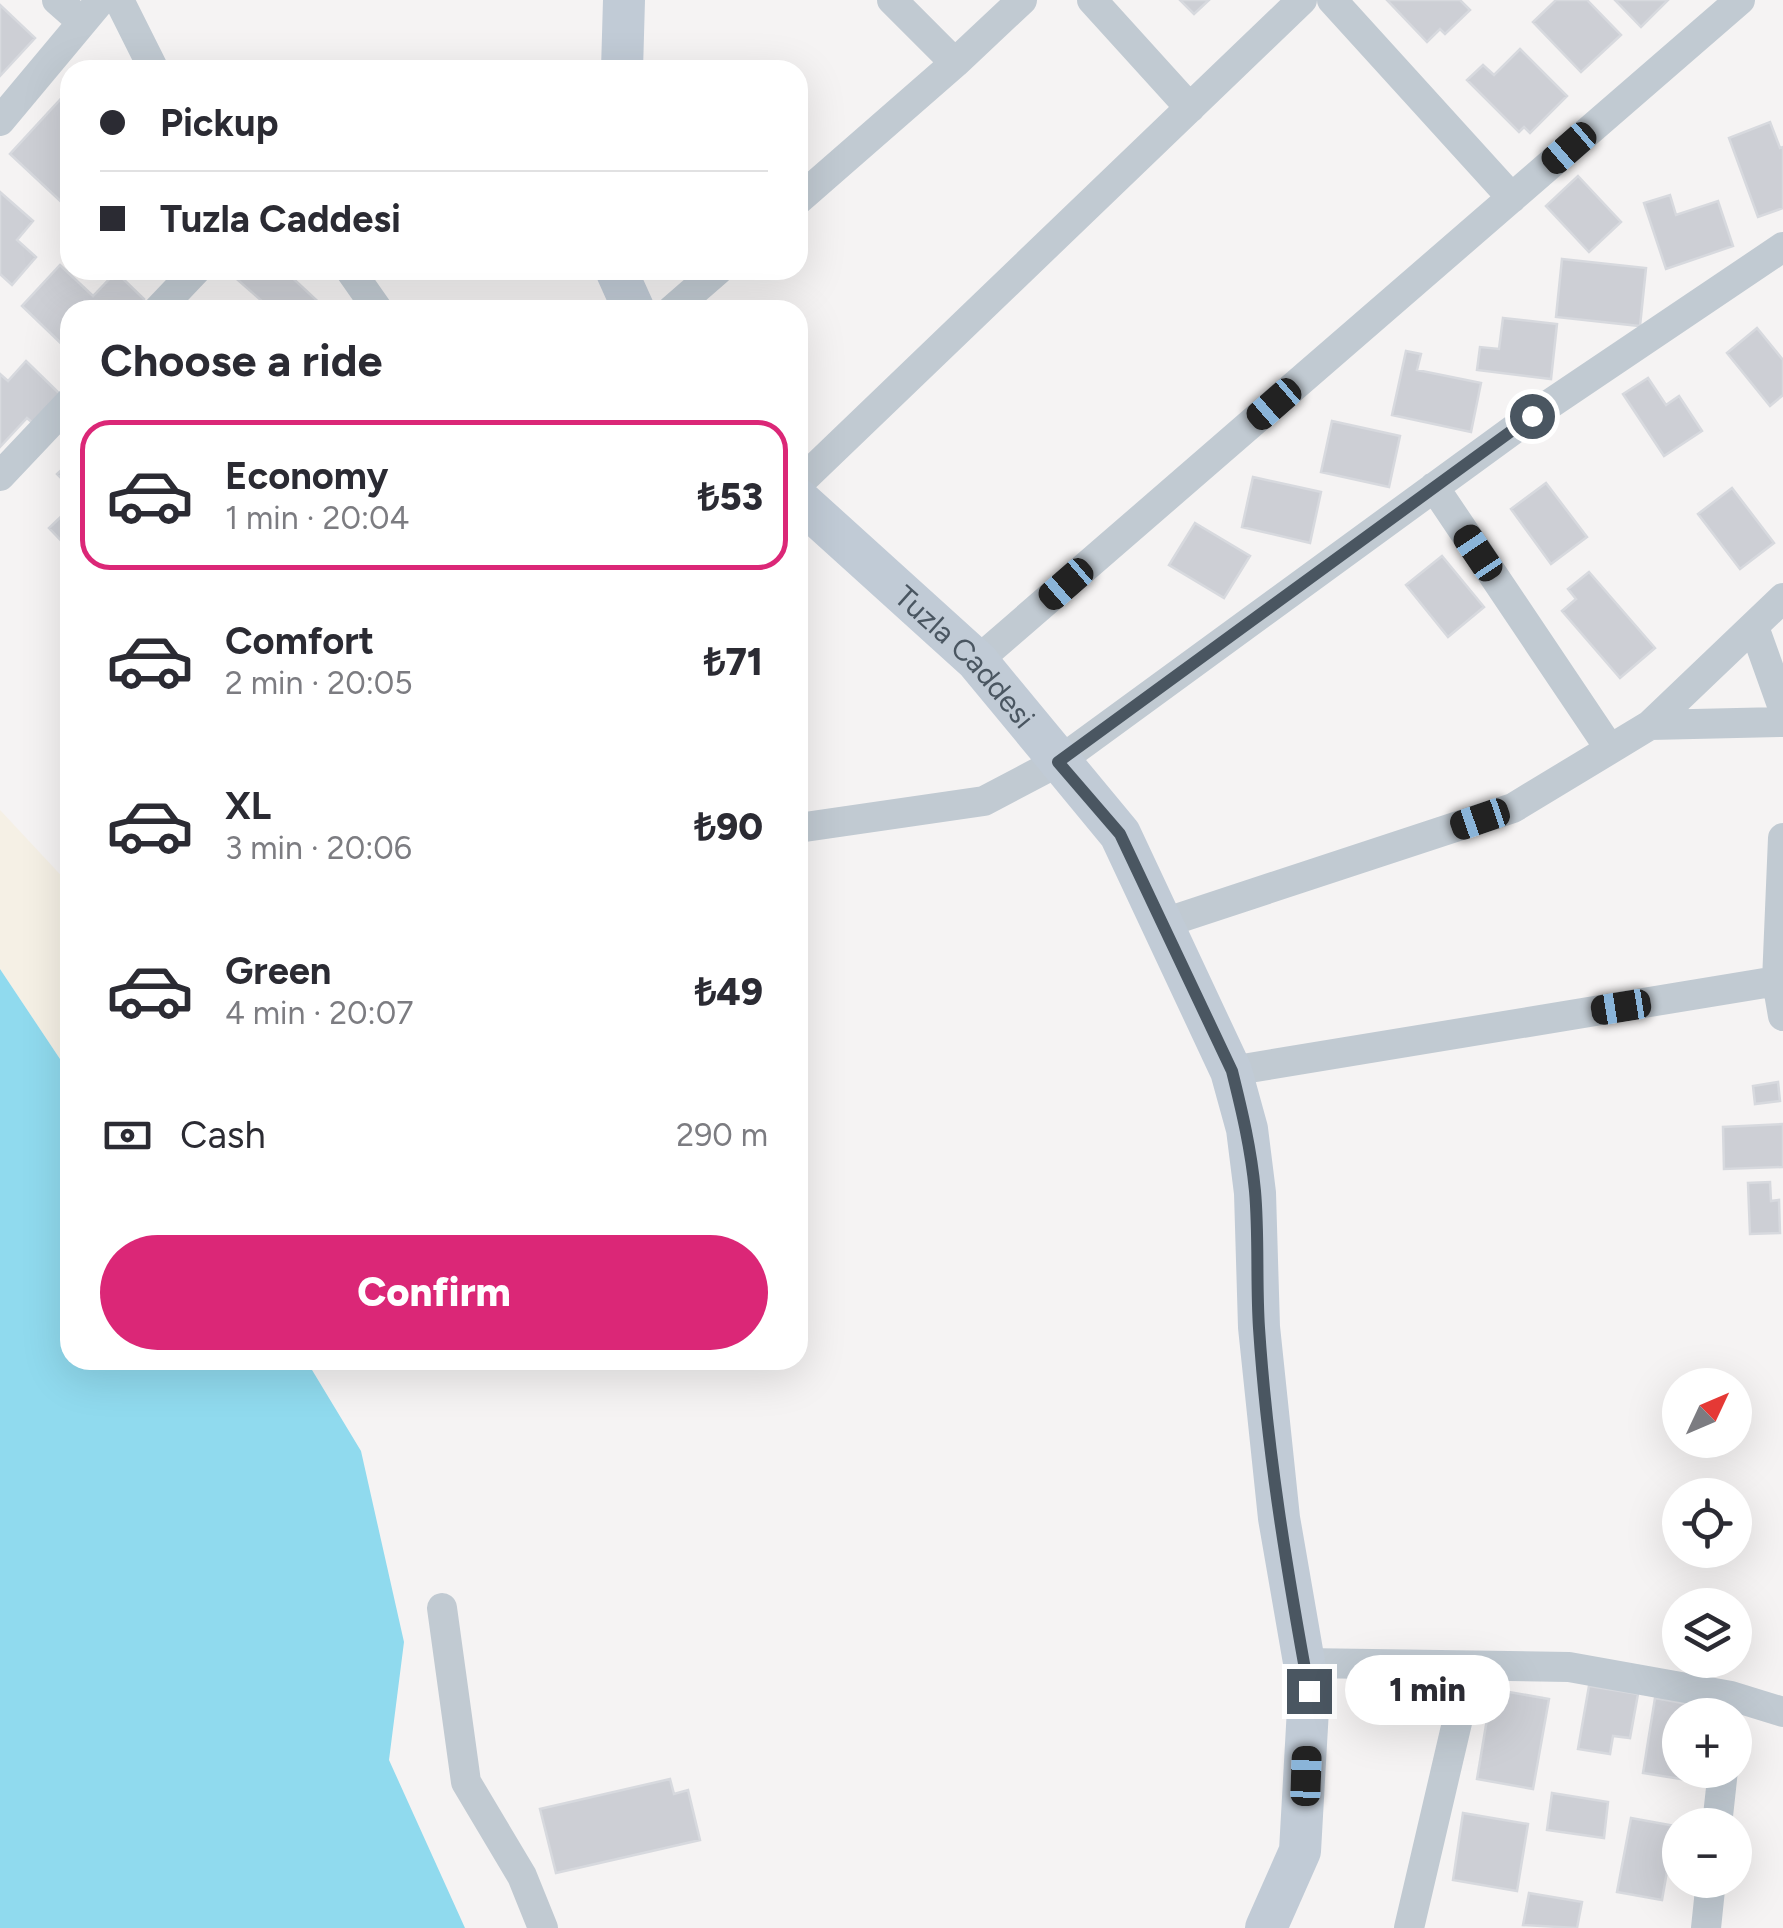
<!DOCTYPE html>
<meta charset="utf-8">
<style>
body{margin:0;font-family:Figtree,sans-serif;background:#f2f2f3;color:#2b2b33;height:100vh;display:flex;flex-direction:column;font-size:38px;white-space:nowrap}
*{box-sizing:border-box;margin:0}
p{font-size:32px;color:#7c7c81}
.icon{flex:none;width:55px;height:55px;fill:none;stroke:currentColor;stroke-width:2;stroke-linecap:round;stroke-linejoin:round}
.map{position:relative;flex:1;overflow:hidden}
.drawer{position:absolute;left:60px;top:300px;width:748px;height:1070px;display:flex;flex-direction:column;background:#fff;border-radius:30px;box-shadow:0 10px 40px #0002}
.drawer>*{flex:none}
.hud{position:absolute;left:60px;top:60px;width:748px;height:220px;border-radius:30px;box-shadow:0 10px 40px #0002;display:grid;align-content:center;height:220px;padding:0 40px;background:#fff}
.needle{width:65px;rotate:46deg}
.tools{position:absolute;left:1662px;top:1368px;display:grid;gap:20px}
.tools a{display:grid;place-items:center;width:90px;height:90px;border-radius:50%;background:#fff;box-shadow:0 10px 40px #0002;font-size:50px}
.end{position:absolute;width:45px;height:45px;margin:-22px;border:12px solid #4a5661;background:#fff;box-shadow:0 0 0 5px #fff}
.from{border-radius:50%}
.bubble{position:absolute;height:70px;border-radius:35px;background:#fff;box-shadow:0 10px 40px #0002;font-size:32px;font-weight:800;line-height:70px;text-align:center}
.car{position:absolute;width:30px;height:60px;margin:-30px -15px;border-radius:12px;box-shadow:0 0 8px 2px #0007;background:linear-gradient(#222 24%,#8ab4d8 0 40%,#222 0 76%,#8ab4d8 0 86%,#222 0)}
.hud b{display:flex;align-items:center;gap:35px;height:95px;font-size:38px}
.hud b+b{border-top:2px solid #e1e1e2}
.hud i{width:25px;height:25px;background:#2b2b33}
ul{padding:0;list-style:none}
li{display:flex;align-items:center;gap:30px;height:150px;margin:0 20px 15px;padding:0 20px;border:5px solid transparent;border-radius:30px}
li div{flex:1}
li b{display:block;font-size:38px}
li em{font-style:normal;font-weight:800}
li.active{border-color:#db2777}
li>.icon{width:90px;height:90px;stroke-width:1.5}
h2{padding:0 40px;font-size:45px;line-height:120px}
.pay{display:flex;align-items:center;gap:25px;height:110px;padding:0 40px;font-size:38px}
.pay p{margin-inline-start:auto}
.action{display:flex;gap:20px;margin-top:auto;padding:20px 40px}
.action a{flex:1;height:115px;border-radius:60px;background:#db2777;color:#fff;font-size:40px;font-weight:800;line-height:115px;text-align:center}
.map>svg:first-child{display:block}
.sand{fill:#f5f0e5}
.water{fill:#90daee}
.building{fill:#cdcfd5;stroke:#d7d9de;stroke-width:2.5}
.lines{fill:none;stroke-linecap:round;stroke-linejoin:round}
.street{stroke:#c1cad2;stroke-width:30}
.secondary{stroke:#c1cbd6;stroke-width:42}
.route{stroke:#4a5661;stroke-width:12}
.labels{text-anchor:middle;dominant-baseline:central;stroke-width:10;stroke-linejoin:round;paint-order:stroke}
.street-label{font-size:30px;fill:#4a5661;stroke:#fff}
</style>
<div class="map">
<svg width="1783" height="1928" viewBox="0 0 1783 1928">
<rect width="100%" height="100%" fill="#f5f3f3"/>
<path class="sand" d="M 0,810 L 70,885 L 70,1074 L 0,969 Z"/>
<path class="water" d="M 0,969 L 70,1074 L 70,1360 L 306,1360 L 361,1451 L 404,1642 L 389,1760 L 465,1928 L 0,1928 Z"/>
<path class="building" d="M 1180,0 L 1209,0 L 1194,14 Z
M 1387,0 L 1460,0 L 1470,10 L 1445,34 L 1440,29 L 1427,42 Z
M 1556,0 L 1587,0 L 1621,35 L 1581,72 L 1533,22 Z
M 1615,0 L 1668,0 L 1641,27 Z
M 0,5 L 35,38 L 0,76 Z
M 1520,49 L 1567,96 L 1530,133 L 1524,127 L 1519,132 L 1467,80 L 1483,65 L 1494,75 Z
M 68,91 L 70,93 L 70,210 L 10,154 Z
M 1770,122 L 1780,148 L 1783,147 L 1783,208 L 1758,217 L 1729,138 Z
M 1578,176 L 1621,222 L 1589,252 L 1546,206 Z
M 0,192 L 33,221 L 17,240 L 36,257 L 12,285 L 0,274 Z
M 1670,195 L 1676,215 L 1718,201 L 1733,246 L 1666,269 L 1644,203 Z
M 1562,259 L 1646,268 L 1640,326 L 1556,317 Z
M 60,265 L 93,296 L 116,272 L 144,299 L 134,310 L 70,310 L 70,352 L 22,306 Z
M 235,270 L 284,270 L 325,308 L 272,310 L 231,274 Z
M 1503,318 L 1557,324 L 1551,379 L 1477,370 L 1480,347 L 1499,349 Z
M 1757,328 L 1783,360 L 1783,395 L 1770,406 L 1727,353 Z
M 1406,351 L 1421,354 L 1417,370 L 1481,383 L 1471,432 L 1392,415 Z
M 26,361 L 62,396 L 35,425 L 27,418 L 0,447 L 0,374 L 8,381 Z
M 1648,378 L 1666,405 L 1679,396 L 1702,431 L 1664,456 L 1623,394 Z
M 1332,421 L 1400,436 L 1389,487 L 1321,472 Z
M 70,462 L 70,487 L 57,474 Z
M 1253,477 L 1321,492 L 1310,543 L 1242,527 Z
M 1546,483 L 1587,537 L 1551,564 L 1511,509 Z
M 1732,488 L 1774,543 L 1740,569 L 1698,514 Z
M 70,508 L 70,550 L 49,528 Z
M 1195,523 L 1250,556 L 1224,598 L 1169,565 Z
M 1442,556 L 1484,607 L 1448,637 L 1406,585 Z
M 1589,572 L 1655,648 L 1620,678 L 1562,611 L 1576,599 L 1568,589 Z
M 1778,1082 L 1780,1101 L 1755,1104 L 1753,1086 Z
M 1783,1124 L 1783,1167 L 1724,1169 L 1723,1127 Z
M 1770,1182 L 1771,1201 L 1779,1200 L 1780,1233 L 1750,1234 L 1748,1183 Z
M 1589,1686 L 1638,1694 L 1630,1738 L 1613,1736 L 1610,1754 L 1578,1749 Z
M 1492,1689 L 1549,1699 L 1533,1789 L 1477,1779 Z
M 1655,1698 L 1699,1706 L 1697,1715 L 1680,1715 L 1680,1770 L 1688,1770 L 1687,1780 L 1643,1773 Z
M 670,1779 L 674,1794 L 688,1790 L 700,1840 L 556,1873 L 540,1809 Z
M 1552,1793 L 1608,1802 L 1604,1838 L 1547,1830 Z
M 1463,1813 L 1528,1824 L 1517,1891 L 1453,1880 Z
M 1631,1818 L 1675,1826 L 1662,1900 L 1617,1892 Z
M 1529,1893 L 1582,1902 L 1577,1928 L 1523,1925 Z"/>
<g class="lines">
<path class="street" d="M 57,0 L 82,22
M 119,0 L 154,70
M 892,0 L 955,63
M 1092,0 L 1190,108
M 1332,0 L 1512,198
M 0,121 L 101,0
M 798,200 L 955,63 L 1022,0
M 350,270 L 378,310
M 158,310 L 196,270
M 672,310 L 718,270
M 0,476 L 70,402
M 798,484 L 1302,0
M 1434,487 L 1610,749
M 1754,627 L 1783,708
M 977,661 L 1740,0
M 1650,725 L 1783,722
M 798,828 L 984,801 L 1058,762 L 1532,416 L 1783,247
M 1783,838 L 1777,981 L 1783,1016
M 1164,923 L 1513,808 L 1650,725 L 1783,598
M 1231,1071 L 1783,980
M 442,1608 L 466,1782 L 522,1876 L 543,1928
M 1304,1663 L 1569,1667 L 1731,1696 L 1783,1712
M 1717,1825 L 1723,1770
M 1409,1928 L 1470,1667
M 1706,1928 L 1711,1880"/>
<g class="secondary">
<path d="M 622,70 L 624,0"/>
<path d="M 616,270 L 634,310"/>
<path id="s1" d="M 798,499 L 977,661 L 1120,834 L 1231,1071 L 1247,1129 L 1255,1193 L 1259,1327 L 1279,1518 L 1309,1691 L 1300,1851 L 1266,1928"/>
</g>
</g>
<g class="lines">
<path class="route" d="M 1309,1691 C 1287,1571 1267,1450 1259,1328 C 1256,1282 1259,1236 1255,1191 C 1251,1149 1242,1111 1232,1071 L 1120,834 L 1058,762 L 1532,416"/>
</g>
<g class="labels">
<g class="street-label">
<text stroke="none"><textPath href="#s1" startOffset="230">Tuzla Caddesi</textPath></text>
</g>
</g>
</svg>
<div class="tools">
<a><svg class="needle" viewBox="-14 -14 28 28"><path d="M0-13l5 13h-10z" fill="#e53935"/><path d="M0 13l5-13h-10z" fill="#7c7c81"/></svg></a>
<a><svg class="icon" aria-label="locate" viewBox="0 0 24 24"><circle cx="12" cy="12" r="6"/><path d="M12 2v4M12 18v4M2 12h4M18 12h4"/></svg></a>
<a><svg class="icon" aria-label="layers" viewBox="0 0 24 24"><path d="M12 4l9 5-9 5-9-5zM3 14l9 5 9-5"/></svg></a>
<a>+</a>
<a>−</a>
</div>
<i class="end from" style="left:1532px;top:416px"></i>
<i class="end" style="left:1309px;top:1691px"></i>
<div class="bubble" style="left:1345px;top:1655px;width:165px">1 min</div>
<i class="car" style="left:1569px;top:148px;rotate:229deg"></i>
<i class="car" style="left:1274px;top:404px;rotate:229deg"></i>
<i class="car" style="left:1478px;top:553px;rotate:326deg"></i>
<i class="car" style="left:1066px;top:584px;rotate:229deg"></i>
<i class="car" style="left:1480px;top:819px;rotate:251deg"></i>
<i class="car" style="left:1621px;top:1007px;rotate:261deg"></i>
<i class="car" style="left:1306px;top:1776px;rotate:2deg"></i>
<div class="hud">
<b><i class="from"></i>Pickup</b>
<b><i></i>Tuzla Caddesi</b>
</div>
<section class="drawer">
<h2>Choose a ride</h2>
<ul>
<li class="active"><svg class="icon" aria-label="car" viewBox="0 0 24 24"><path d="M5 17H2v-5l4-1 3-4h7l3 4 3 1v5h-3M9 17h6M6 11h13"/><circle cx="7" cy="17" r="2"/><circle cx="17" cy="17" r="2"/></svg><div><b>Economy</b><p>1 min · 20:04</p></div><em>₺53</em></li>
<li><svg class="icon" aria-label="car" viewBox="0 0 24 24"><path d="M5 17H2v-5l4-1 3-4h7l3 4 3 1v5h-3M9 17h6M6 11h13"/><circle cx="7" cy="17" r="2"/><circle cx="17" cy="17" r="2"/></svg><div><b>Comfort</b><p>2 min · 20:05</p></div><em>₺71</em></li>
<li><svg class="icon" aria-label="car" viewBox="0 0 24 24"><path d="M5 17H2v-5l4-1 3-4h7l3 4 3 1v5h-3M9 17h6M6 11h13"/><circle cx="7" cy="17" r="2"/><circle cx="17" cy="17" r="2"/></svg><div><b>XL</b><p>3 min · 20:06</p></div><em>₺90</em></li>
<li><svg class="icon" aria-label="car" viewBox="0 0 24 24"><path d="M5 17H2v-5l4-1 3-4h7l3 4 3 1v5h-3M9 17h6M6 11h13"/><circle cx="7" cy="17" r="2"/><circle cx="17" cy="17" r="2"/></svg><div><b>Green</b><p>4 min · 20:07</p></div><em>₺49</em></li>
</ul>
<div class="pay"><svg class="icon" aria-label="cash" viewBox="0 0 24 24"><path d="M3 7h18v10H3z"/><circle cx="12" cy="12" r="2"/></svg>Cash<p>290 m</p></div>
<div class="action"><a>Confirm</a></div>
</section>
</div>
